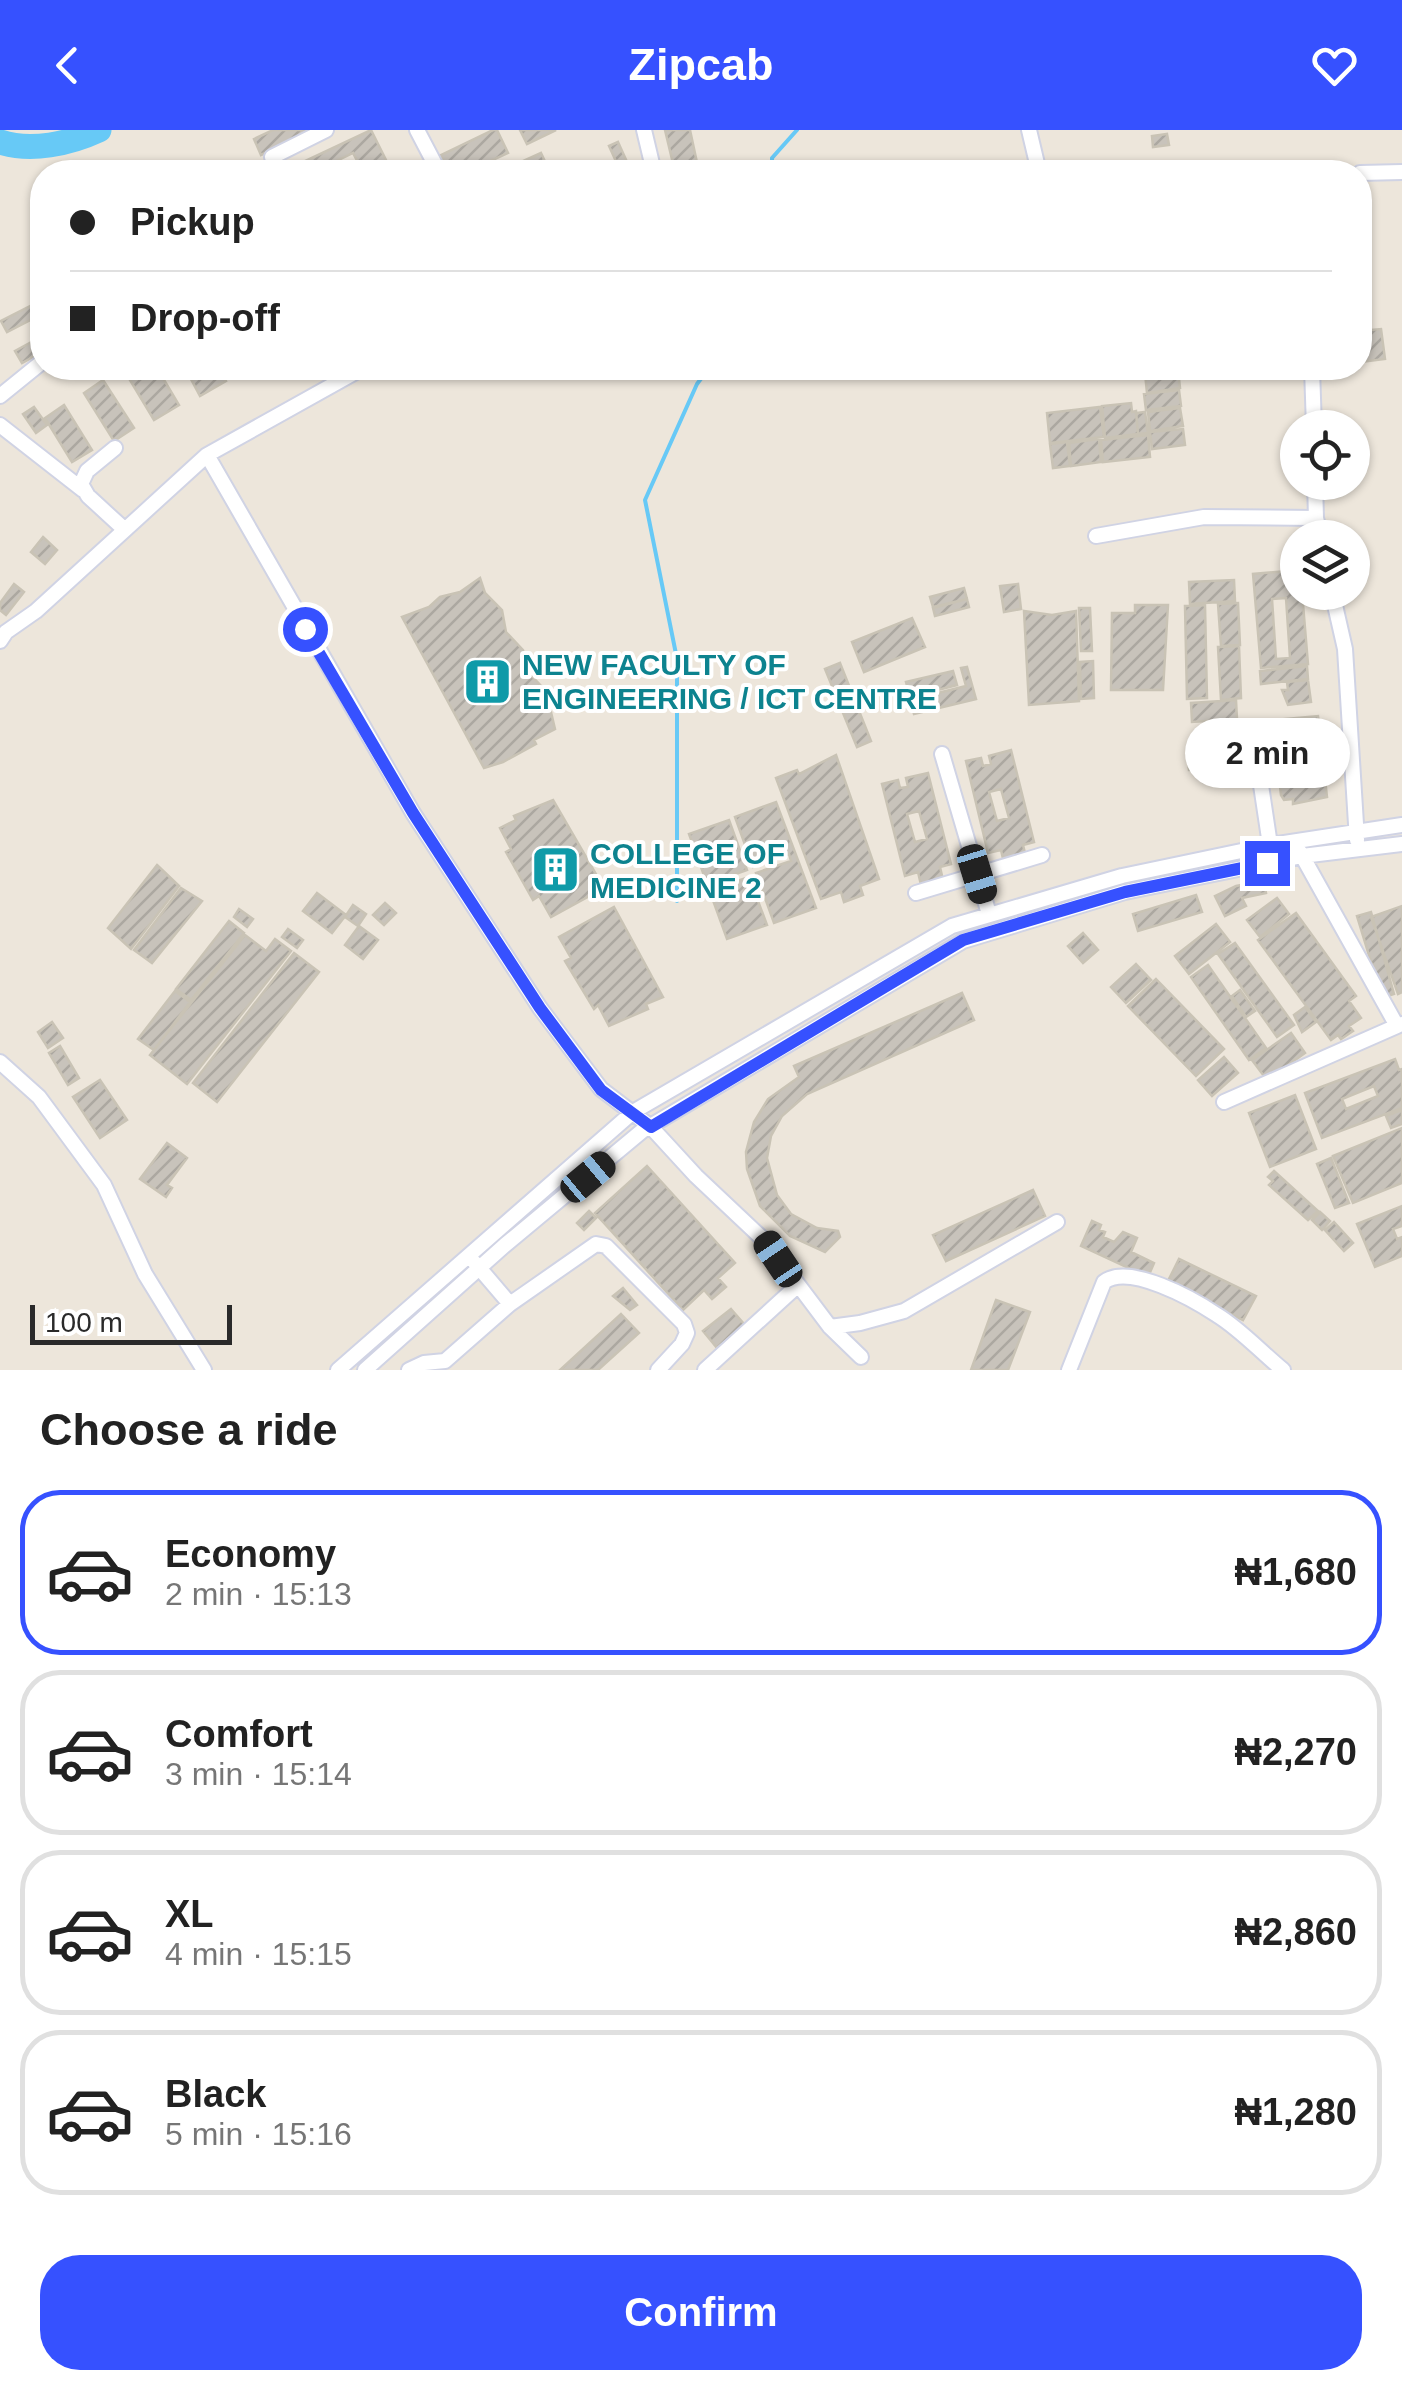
<!DOCTYPE html>
<meta charset="utf-8">
<style>
body{margin:0;font-family:Arial,sans-serif;background:#f6f6f6;color:#222;height:100vh;display:flex;flex-direction:column;font-size:38px;white-space:nowrap}
*{box-sizing:border-box;margin:0}
p{font-size:32px;color:#767676}
.icon{flex:none;width:55px;height:55px;fill:none;stroke:currentColor;stroke-width:2;stroke-linecap:round;stroke-linejoin:round}
.map{position:relative;height:1240px;overflow:hidden}
.drawer{display:flex;flex-direction:column;background:#fff;flex:1}
.drawer>*{flex:none}
.top-card{position:absolute;left:30px;top:30px;width:1342px;height:220px;border-radius:40px;box-shadow:0 2px 8px #0004;display:grid;align-content:center;height:220px;padding:0 40px;background:#fff}
.controls{position:absolute;left:1280px;top:280px;display:grid;gap:20px}
.controls a{display:grid;place-items:center;width:90px;height:90px;border-radius:50%;background:#fff;box-shadow:0 2px 8px #0004;font-size:50px}
.scale{position:absolute;left:30px;bottom:25px;width:202px;box-sizing:border-box;padding-left:10px;border:5px solid #2a2a2a;border-top:0;font-size:28px;line-height:35px;white-space:nowrap;color:#2a2a2a;-webkit-text-stroke:8px #fff;paint-order:stroke}
.end{position:absolute;width:45px;height:45px;margin:-22px;border:12px solid #3651ff;background:#fff;box-shadow:0 0 0 5px #fff}
.from{border-radius:50%}
.bubble{position:absolute;height:70px;border-radius:35px;background:#fff;box-shadow:0 2px 8px #0004;font-size:32px;font-weight:600;line-height:70px;text-align:center}
.car{position:absolute;width:30px;height:60px;margin:-30px -15px;border-radius:12px;box-shadow:0 0 8px 2px #0007;background:linear-gradient(#222 24%,#8ab4d8 0 40%,#222 0 76%,#8ab4d8 0 86%,#222 0)}
.top-card b{display:flex;align-items:center;gap:35px;height:95px;font-size:38px}
.top-card b+b{border-top:2px solid #e0e0e0}
.top-card i{width:25px;height:25px;background:#222}
ul{padding:0;list-style:none}
li{display:flex;align-items:center;gap:30px;height:165px;margin:0 20px 15px;padding:0 20px;border:5px solid #e0e0e0;border-radius:40px}
li div{flex:1}
li b{display:block;font-size:38px}
li em{font-style:normal;font-weight:600}
li.active{border-color:#3651ff}
li>.icon{width:90px;height:90px;stroke-width:1.5}
h2{padding:0 40px;font-size:45px;line-height:120px}
.cta{display:flex;gap:20px;margin-top:auto;padding:20px 40px}
.cta a{flex:1;height:115px;border-radius:40px;background:#3651ff;color:#fff;font-size:40px;font-weight:600;line-height:115px;text-align:center}
header{display:flex;justify-content:space-between;align-items:center;height:130px;padding:0 40px;background:#3651ff;color:#fff;font-size:45px;font-weight:600}
.map>svg:first-child{display:block}
.lines{fill:none;stroke-linecap:round;stroke-linejoin:round}
.stream{stroke:#67c9f6;stroke-width:4}
.river{stroke:#67c9f6;stroke-width:25}
.building{fill:url(#building-hatch);stroke:#c9c3b5;stroke-width:2.5;fill-rule:evenodd}
.minor-casing{stroke:#d0d3e4;stroke-width:18}
.minor{stroke:#fff;stroke-width:14}
.route{stroke:#3651ff;stroke-width:12}
.labels{text-anchor:middle;dominant-baseline:central;stroke-width:8;stroke-linejoin:round;paint-order:stroke}
.culture-label{font-size:30px;font-weight:bold;fill:#0d838f;stroke:#fff;text-anchor:start}
</style>
<header><svg class="icon" aria-label="back" viewBox="0 0 24 24"><path d="M15 5l-7 7 7 7"/></svg>Zipcab<svg class="icon" aria-label="heart" viewBox="0 0 24 24"><path d="M12 20l-8-8c-3-5 5-10 8-4 3-6 11-1 8 4z"/></svg></header>
<div class="map">
<svg width="1402" height="1240" viewBox="0 0 1402 1240">
<defs>
<pattern id="building-hatch" width="6" height="6" patternUnits="userSpaceOnUse" patternTransform="scale(2.5)"><rect width="6" height="6" fill="#c8c3bb"/><path d="M-1 1l2-2M0 6l6-6M5 7l2-2" fill="none" stroke="#aca8a1"/></pattern>
</defs>
<rect width="100%" height="100%" fill="#ede6db"/>
<g class="lines">
<path class="stream" d="M 772,42 L 772,28 L 797,0
M 677,771 L 677,529 L 645,370 L 697,254 L 709,238"/>
<path class="river" d="M 0,12 C 31,22 69,14 99,0"/>
</g>
<path class="building" d="M 273,0 L 313,0 L 261,25 L 254,9 Z
M 371,0 L 392,42 L 363,42 L 353,23 L 314,42 L 282,42 Z
M 493,0 L 497,0 L 508,23 L 467,42 L 449,42 L 441,25 Z
M 520,0 L 556,0 L 527,14 Z
M 665,0 L 690,0 L 699,42 L 675,42 Z
M 1167,4 L 1169,15 L 1153,17 L 1152,6 Z
M 618,12 L 628,34 L 619,38 L 609,16 Z
M 541,23 L 550,42 L 499,42 Z
M 42,170 L 42,184 L 7,202 L 1,191 Z
M 1381,199 L 1385,229 L 1360,232 L 1360,201 Z
M 37,209 L 42,222 L 22,233 L 15,221 Z
M 129,238 L 157,238 L 179,275 L 154,290 L 124,240 Z
M 185,238 L 219,238 L 226,251 L 200,266 Z
M 1178,239 L 1180,258 L 1147,263 L 1145,243 Z
M 103,250 L 134,298 L 114,311 L 84,263 Z
M 1179,260 L 1181,276 L 1146,280 L 1144,264 Z
M 1131,273 L 1132,282 L 1136,281 L 1138,304 L 1105,308 L 1102,276 Z
M 64,275 L 92,320 L 72,332 L 45,288 Z
M 34,277 L 47,295 L 36,303 L 23,284 Z
M 1100,277 L 1104,307 L 1050,313 L 1047,283 Z
M 1180,278 L 1183,296 L 1150,301 L 1148,282 Z
M 1145,282 L 1148,303 L 1138,304 L 1136,283 Z
M 1183,299 L 1185,315 L 1152,319 L 1150,302 Z
M 1148,305 L 1150,327 L 1103,332 L 1101,310 Z
M 1099,309 L 1101,332 L 1071,336 L 1069,313 Z
M 1067,312 L 1070,336 L 1053,338 L 1050,314 Z
M 43,407 L 57,420 L 45,434 L 31,422 Z
M 1298,440 L 1298,462 L 1302,462 L 1308,534 L 1261,538 L 1253,444 ZM 1286,468 L 1290,528 L 1276,529 L 1272,469 Z
M 480,448 L 485,463 L 502,480 L 506,502 L 523,520 L 528,542 L 546,561 L 555,599 L 534,610 L 536,614 L 503,632 L 484,638 L 402,487 L 429,477 L 440,467 L 460,462 Z
M 1234,450 L 1235,471 L 1190,474 L 1189,452 Z
M 14,454 L 24,462 L 6,485 L 0,480 L 0,473 Z
M 1018,454 L 1021,479 L 1004,482 L 1000,456 Z
M 964,458 L 967,469 L 933,477 L 930,467 Z
M 967,469 L 969,477 L 935,486 L 933,478 Z
M 1238,473 L 1240,515 L 1221,516 L 1218,474 Z
M 1135,475 L 1168,475 L 1163,560 L 1111,560 L 1112,483 L 1135,483 Z
M 1205,475 L 1207,568 L 1187,569 L 1185,476 Z
M 1079,478 L 1090,478 L 1092,521 L 1081,521 Z
M 1024,481 L 1052,485 L 1076,481 L 1079,571 L 1029,575 Z
M 912,488 L 925,517 L 864,542 L 852,512 Z
M 1239,516 L 1241,568 L 1221,570 L 1218,517 Z
M 1093,531 L 1094,568 L 1081,569 L 1080,532 Z
M 840,533 L 871,611 L 857,617 L 825,539 Z
M 1307,536 L 1308,549 L 1261,554 L 1260,541 Z
M 967,537 L 976,569 L 914,584 L 910,570 L 966,556 L 961,538 Z
M 953,541 L 957,555 L 910,567 L 906,552 Z
M 1308,550 L 1311,572 L 1288,575 L 1282,560 L 1288,560 L 1287,552 Z
M 1236,570 L 1237,589 L 1192,592 L 1191,573 Z
M 1318,586 L 1327,667 L 1293,674 L 1293,669 L 1284,670 L 1281,665 L 1273,595 L 1275,590 Z
M 1262,601 L 1266,636 L 1246,639 L 1247,646 L 1236,648 L 1235,637 L 1223,638 L 1221,615 L 1243,613 L 1243,619 L 1253,618 L 1252,602 Z
M 1011,620 L 1034,712 L 1023,715 L 1026,727 L 1004,733 L 1001,720 L 988,723 L 966,631 L 981,628 L 983,636 L 991,634 L 989,626 ZM 1001,659 L 1009,688 L 997,691 L 989,662 Z
M 1213,622 L 1216,651 L 1203,652 L 1201,639 L 1189,640 L 1187,625 Z
M 836,625 L 879,749 L 860,756 L 863,765 L 844,772 L 841,762 L 821,769 L 776,648 L 797,640 L 799,644 Z
M 928,643 L 951,734 L 940,737 L 943,750 L 921,755 L 918,742 L 905,746 L 882,654 L 898,650 L 900,658 L 908,657 L 906,648 ZM 919,681 L 927,709 L 915,712 L 907,684 Z
M 553,670 L 604,758 L 551,787 L 539,766 L 533,770 L 506,722 L 511,719 L 500,698 L 516,690 L 514,686 Z
M 776,672 L 816,778 L 774,793 L 756,743 L 791,731 L 789,724 L 753,737 L 735,687 Z
M 729,690 L 747,740 L 713,752 L 716,758 L 749,747 L 767,795 L 727,809 L 689,704 Z
M 157,735 L 179,756 L 131,819 L 108,798 Z
M 1264,751 L 1266,763 L 1242,768 L 1246,776 L 1225,786 L 1215,766 L 1236,756 Z
M 181,758 L 202,771 L 152,833 L 134,820 Z
M 317,763 L 346,785 L 332,803 L 303,781 Z
M 1196,765 L 1202,782 L 1138,801 L 1133,784 Z
M 1277,768 L 1289,784 L 1260,807 L 1247,790 Z
M 385,773 L 396,783 L 384,795 L 373,785 Z
M 353,775 L 366,784 L 358,796 L 345,787 Z
M 1402,776 L 1402,862 L 1398,864 L 1371,787 Z
M 614,777 L 663,867 L 646,874 L 648,879 L 609,896 L 598,875 L 594,879 L 565,831 L 571,828 L 559,807 Z
M 239,779 L 253,789 L 247,797 L 234,787 Z
M 1371,782 L 1394,864 L 1382,868 L 1357,786 Z
M 1296,783 L 1356,866 L 1349,871 L 1361,888 L 1349,896 L 1353,901 L 1341,909 L 1338,905 L 1331,910 L 1258,810 Z
M 229,791 L 244,803 L 191,870 L 176,859 Z
M 1216,794 L 1230,812 L 1189,844 L 1175,826 Z
M 359,796 L 378,810 L 363,829 L 345,815 Z
M 288,799 L 303,810 L 297,818 L 282,807 Z
M 1083,803 L 1098,820 L 1083,833 L 1068,816 Z
M 245,805 L 266,821 L 275,809 L 291,821 L 187,954 L 150,925 Z
M 1235,813 L 1294,895 L 1277,907 L 1218,824 Z
M 294,823 L 319,842 L 217,972 L 193,953 Z
M 1136,834 L 1151,850 L 1126,873 L 1111,857 Z
M 1208,835 L 1266,918 L 1249,930 L 1191,847 Z
M 1156,849 L 1224,919 L 1196,946 L 1128,876 Z
M 1240,860 L 1255,881 L 1246,887 L 1232,866 Z
M 175,861 L 190,872 L 154,920 L 138,909 Z
M 962,863 L 974,890 L 807,964 L 782,986 L 771,1006 L 767,1028 L 777,1065 L 791,1084 L 817,1098 L 838,1101 L 840,1107 L 825,1122 L 790,1106 L 760,1076 L 747,1039 L 746,1022 L 754,992 L 768,969 L 799,947 L 794,936 Z
M 1305,877 L 1316,892 L 1302,902 L 1294,885 Z
M 52,892 L 63,908 L 48,918 L 38,902 Z
M 1291,903 L 1305,923 L 1267,950 L 1252,930 Z
M 60,916 L 79,948 L 68,955 L 49,923 Z
M 1224,927 L 1238,943 L 1212,966 L 1198,950 Z
M 1395,929 L 1399,940 L 1402,939 L 1402,978 L 1322,1008 L 1305,963 ZM 1374,956 L 1378,966 L 1346,979 L 1342,969 Z
M 100,950 L 127,990 L 100,1008 L 73,967 Z
M 1295,965 L 1316,1019 L 1270,1037 L 1249,983 Z
M 1402,980 L 1402,994 L 1391,998 L 1386,986 Z
M 1402,998 L 1402,1053 L 1353,1073 L 1333,1026 Z
M 167,1013 L 187,1028 L 167,1055 L 172,1058 L 166,1067 L 140,1049 Z
M 1331,1028 L 1349,1073 L 1335,1078 L 1317,1034 Z
M 647,1036 L 735,1133 L 718,1148 L 726,1157 L 712,1169 L 704,1160 L 683,1180 L 595,1083 Z
M 1274,1041 L 1318,1081 L 1308,1090 L 1269,1055 L 1273,1051 L 1268,1047 Z
M 1033,1060 L 1045,1086 L 946,1131 L 933,1105 Z
M 1402,1076 L 1402,1096 L 1393,1099 L 1397,1109 L 1402,1107 L 1402,1126 L 1375,1137 L 1357,1094 Z
M 589,1081 L 596,1088 L 584,1100 L 577,1093 Z
M 1320,1082 L 1330,1091 L 1322,1100 L 1312,1090 Z
M 1092,1091 L 1101,1095 L 1099,1100 L 1105,1102 L 1103,1107 L 1114,1112 L 1123,1102 L 1137,1108 L 1131,1122 L 1154,1133 L 1148,1147 L 1081,1116 Z
M 1334,1092 L 1353,1113 L 1344,1121 L 1325,1100 Z
M 1179,1129 L 1256,1166 L 1243,1190 L 1167,1153 Z
M 623,1158 L 637,1175 L 630,1180 L 613,1166 Z
M 996,1170 L 1030,1182 L 1008,1240 L 971,1240 Z
M 731,1179 L 745,1195 L 717,1218 L 703,1201 Z
M 621,1184 L 639,1203 L 598,1240 L 560,1240 Z"/>
<g class="lines">
<defs>
<path id="minor" d="M 417,0 L 439,42
M 644,0 L 654,42
M 1029,0 L 1039,42
M 272,27 L 326,0
M 1360,43 L 1402,42
M 330,238 L 338,251
M 1312,238 L 1314,298
M 0,266 L 42,232
M 0,295 L 83,360
M 115,318 L 87,341 L 81,354 L 88,366 L 124,399
M 207,325 L 413,683 L 540,878 L 601,959 L 651,997 L 696,1046 L 766,1112 L 830,1197 L 861,1227
M 1315,352 L 1316,388
M 1096,406 L 1204,387 L 1316,388 L 1321,408
M 1332,462 L 1345,519 L 1357,710
M 0,511 L 6,502 L 36,481 L 207,325 L 363,238
M 942,624 L 989,784
M 1259,642 L 1270,715
M 1300,722 L 1397,896 L 1402,894
M 916,763 L 1042,725
M 0,932 L 39,967 L 104,1055 L 145,1144 L 204,1240
M 1224,972 L 1397,896
M 475,1133 L 510,1174
M 830,1197 L 860,1193 L 904,1181 L 1057,1092
M 338,1240 L 633,982 L 952,796 L 1122,746 L 1270,715 L 1402,695
M 365,1240 L 505,1115 L 642,1001 L 963,811 L 1125,762 L 1302,726 L 1402,714
M 409,1240 L 424,1233 L 445,1231 L 510,1174 L 596,1114 L 606,1116 L 684,1194 L 687,1203 L 682,1214 L 658,1240
M 705,1240 L 797,1156
M 1069,1240 L 1104,1152 C 1129,1133 1193,1169 1217,1185 C 1240,1199 1261,1222 1283,1240"/>
</defs>
<use href="#minor" class="minor-casing"/>
<use href="#minor" class="minor"/>
</g>
<g class="lines">
<path class="route" d="M 305,499 L 413,683 L 540,878 L 601,960 L 651,997 L 963,810 L 1125,762 L 1267,733"/>
</g>
<defs>
<symbol id="building-square" viewBox="-11 -11 22 22"><rect x="-9" y="-9" width="18" height="18" rx="4" fill="#0f9aa8" stroke="#fff"/><path d="M-4-6H4V6H1V3H-1V6H-4ZM-2.5-4.3h1.7v1.8h-1.7ZM.8-4.3h1.7v1.8H.8ZM-2.5-1h1.7V.8h-1.7ZM.8-1h1.7V.8H.8Z" fill="#fff"/></symbol>
</defs>
<g fill-rule="evenodd">
<use href="#building-square" x="460" y="524" width="55" height="55"/>
<use href="#building-square" x="528" y="712" width="55" height="55"/>
</g>
<g class="labels">
<g class="culture-label">
<text x="522" y="534">NEW FACULTY OF<tspan x="522" dy="34">ENGINEERING / ICT CENTRE</tspan></text>
<text x="590" y="723">COLLEGE OF<tspan x="590" dy="34">MEDICINE 2</tspan></text>
</g>
</g>
</svg>
<div class="controls">
<a><svg class="icon" aria-label="locate" viewBox="0 0 24 24"><circle cx="12" cy="12" r="6"/><path d="M12 2v4M12 18v4M2 12h4M18 12h4"/></svg></a>
<a><svg class="icon" aria-label="layers" viewBox="0 0 24 24"><path d="M12 4l9 5-9 5-9-5zM3 14l9 5 9-5"/></svg></a>
</div>
<div class="scale">100 m</div>
<i class="end from" style="left:305px;top:499px"></i>
<i class="end" style="left:1267px;top:733px"></i>
<div class="bubble" style="left:1185px;top:588px;width:165px">2 min</div>
<i class="car" style="left:977px;top:744px;rotate:163deg"></i>
<i class="car" style="left:588px;top:1047px;rotate:50deg"></i>
<i class="car" style="left:778px;top:1129px;rotate:326deg"></i>
<div class="top-card">
<b><i class="from"></i>Pickup</b>
<b><i></i>Drop-off</b>
</div>
</div>
<section class="drawer">
<h2>Choose a ride</h2>
<ul>
<li class="active"><svg class="icon" aria-label="car" viewBox="0 0 24 24"><path d="M5 17H2v-5l4-1 3-4h7l3 4 3 1v5h-3M9 17h6M6 11h13"/><circle cx="7" cy="17" r="2"/><circle cx="17" cy="17" r="2"/></svg><div><b>Economy</b><p>2 min · 15:13</p></div><em>₦1,680</em></li>
<li><svg class="icon" aria-label="car" viewBox="0 0 24 24"><path d="M5 17H2v-5l4-1 3-4h7l3 4 3 1v5h-3M9 17h6M6 11h13"/><circle cx="7" cy="17" r="2"/><circle cx="17" cy="17" r="2"/></svg><div><b>Comfort</b><p>3 min · 15:14</p></div><em>₦2,270</em></li>
<li><svg class="icon" aria-label="car" viewBox="0 0 24 24"><path d="M5 17H2v-5l4-1 3-4h7l3 4 3 1v5h-3M9 17h6M6 11h13"/><circle cx="7" cy="17" r="2"/><circle cx="17" cy="17" r="2"/></svg><div><b>XL</b><p>4 min · 15:15</p></div><em>₦2,860</em></li>
<li><svg class="icon" aria-label="car" viewBox="0 0 24 24"><path d="M5 17H2v-5l4-1 3-4h7l3 4 3 1v5h-3M9 17h6M6 11h13"/><circle cx="7" cy="17" r="2"/><circle cx="17" cy="17" r="2"/></svg><div><b>Black</b><p>5 min · 15:16</p></div><em>₦1,280</em></li>
</ul>
<div class="cta"><a>Confirm</a></div>
</section>
